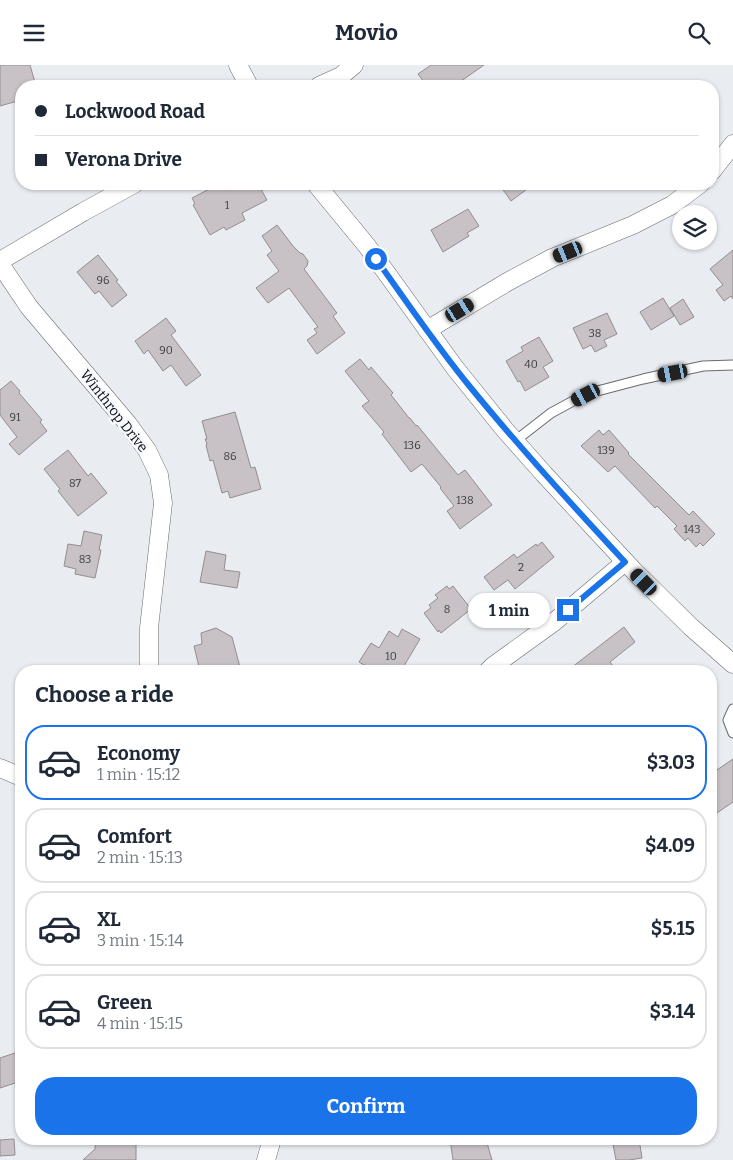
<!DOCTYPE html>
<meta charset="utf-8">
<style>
body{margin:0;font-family:Bitter,serif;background:#f6f6f7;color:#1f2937;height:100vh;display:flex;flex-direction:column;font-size:19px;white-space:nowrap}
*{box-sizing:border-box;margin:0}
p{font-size:16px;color:#747a83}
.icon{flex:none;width:28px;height:28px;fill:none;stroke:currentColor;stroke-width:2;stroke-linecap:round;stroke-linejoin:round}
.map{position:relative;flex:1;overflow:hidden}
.sheet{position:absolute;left:15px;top:600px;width:702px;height:480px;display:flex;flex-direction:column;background:#fff;border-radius:20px;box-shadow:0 1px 4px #0004}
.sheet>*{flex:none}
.guide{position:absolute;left:15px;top:15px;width:704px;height:110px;border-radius:20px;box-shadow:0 1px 4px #0004;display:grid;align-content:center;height:110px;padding:0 20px;background:#fff}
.fabs{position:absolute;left:672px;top:140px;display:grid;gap:10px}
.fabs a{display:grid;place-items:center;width:45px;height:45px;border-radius:50%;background:#fff;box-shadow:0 1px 4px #0004;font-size:25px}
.end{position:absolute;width:22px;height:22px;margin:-11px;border:6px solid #1a73e8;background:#fff;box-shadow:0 0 0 2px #fff}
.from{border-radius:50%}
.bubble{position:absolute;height:35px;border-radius:18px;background:#fff;box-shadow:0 1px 4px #0004;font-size:16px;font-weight:700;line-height:35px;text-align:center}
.car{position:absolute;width:15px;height:30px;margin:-15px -8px;border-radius:6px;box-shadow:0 0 4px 1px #0007;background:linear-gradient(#222 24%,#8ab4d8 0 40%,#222 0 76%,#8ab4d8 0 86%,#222 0)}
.guide b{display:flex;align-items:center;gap:18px;height:48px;font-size:19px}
.guide b+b{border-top:1px solid #e0e1e3}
.guide i{width:12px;height:12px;background:#1f2937}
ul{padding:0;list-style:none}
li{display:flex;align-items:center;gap:15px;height:75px;margin:0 10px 8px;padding:0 10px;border:2px solid #e0e1e3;border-radius:20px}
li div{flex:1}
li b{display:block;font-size:19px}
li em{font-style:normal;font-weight:700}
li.selected{border-color:#1a73e8}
li>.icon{width:45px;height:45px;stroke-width:1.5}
h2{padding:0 20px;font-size:22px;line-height:60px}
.primary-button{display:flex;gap:10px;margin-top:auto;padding:10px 20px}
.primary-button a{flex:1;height:58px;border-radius:20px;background:#1a73e8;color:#fff;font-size:20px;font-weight:700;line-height:58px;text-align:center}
header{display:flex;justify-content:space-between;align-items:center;height:65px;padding:0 20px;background:#fff;font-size:22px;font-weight:700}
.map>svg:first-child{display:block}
.building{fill:#c8c2c6;stroke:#938d90}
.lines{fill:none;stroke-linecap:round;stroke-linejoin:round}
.lane-casing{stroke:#686b6f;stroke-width:11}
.street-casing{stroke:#686b6f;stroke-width:19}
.lane{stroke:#fff;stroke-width:9}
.street{stroke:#fff;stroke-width:18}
.route{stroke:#1a73e8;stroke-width:6}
.labels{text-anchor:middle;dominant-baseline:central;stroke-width:5;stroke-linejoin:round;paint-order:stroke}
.number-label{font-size:11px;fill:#3a3a3c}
.street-label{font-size:14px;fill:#0b0c0e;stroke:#f6f9ff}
</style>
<header><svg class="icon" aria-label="menu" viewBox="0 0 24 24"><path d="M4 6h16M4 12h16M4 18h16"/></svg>Movio<svg class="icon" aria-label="search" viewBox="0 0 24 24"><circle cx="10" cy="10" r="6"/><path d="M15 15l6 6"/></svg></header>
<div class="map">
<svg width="733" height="1095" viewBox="0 0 733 1095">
<rect width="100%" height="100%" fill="#e9ecf1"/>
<path class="building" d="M 0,0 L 30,0 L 36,21 L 21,21 L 21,35 L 0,41 Z
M 431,0 L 484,0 L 454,21 L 427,21 L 418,9 Z
M 219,119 L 226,119 L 229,125 L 241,119 L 258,119 L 267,135 L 242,148 L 245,155 L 226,165 L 224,162 L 210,170 L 193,140 L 195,139 L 192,133 Z
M 499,119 L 534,119 L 511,136 Z
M 468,144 L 479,161 L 467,168 L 469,171 L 443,187 L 431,165 Z
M 277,160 L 293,181 L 300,188 L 303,189 L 308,196 L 307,201 L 304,204 L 337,248 L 333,251 L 345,268 L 317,289 L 307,275 L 317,268 L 314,264 L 318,262 L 289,223 L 268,238 L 256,223 L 279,206 L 267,190 L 272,186 L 262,171 Z
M 733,185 L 733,234 L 731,231 L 724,236 L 716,225 L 723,220 L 710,204 Z
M 98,190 L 118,215 L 116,216 L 127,230 L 112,242 L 99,226 L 95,229 L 77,207 Z
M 663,233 L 674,251 L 651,265 L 640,247 Z
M 683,234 L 694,252 L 680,260 L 670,243 Z
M 607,248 L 617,269 L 604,275 L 607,281 L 595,287 L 591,280 L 583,284 L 573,263 Z
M 166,253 L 176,266 L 171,270 L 201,310 L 186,321 L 171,300 L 163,306 L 148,285 L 144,289 L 135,276 Z
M 539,272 L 553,296 L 543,302 L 549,312 L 525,326 L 520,316 L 518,317 L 506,296 L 523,286 L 521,282 Z
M 360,294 L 369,305 L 371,302 L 393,328 L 391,330 L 409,353 L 410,353 L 416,361 L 417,360 L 458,410 L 465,405 L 492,440 L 460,464 L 447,446 L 454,441 L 440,423 L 441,422 L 422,399 L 411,407 L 382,369 L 384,367 L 362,341 L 369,336 L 345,306 Z
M 11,316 L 20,326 L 19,328 L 42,355 L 40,357 L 47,366 L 19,390 L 9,379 L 17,372 L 0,350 L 0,325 Z
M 235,347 L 251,403 L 255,402 L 261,424 L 230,433 L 228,426 L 222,428 L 213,395 L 210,396 L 206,380 L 207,379 L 205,374 L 207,374 L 202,356 Z
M 599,365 L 603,370 L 609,365 L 629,388 L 628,389 L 689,450 L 693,446 L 715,469 L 703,481 L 700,478 L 696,482 L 688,473 L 685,476 L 674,464 L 677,461 L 657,441 L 655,443 L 615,401 L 608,407 L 581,381 Z
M 68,385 L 88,411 L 91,408 L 107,428 L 78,451 L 58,426 L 60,424 L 44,404 Z
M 84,466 L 102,470 L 99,485 L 101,485 L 95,513 L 75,509 L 76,504 L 64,501 L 68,479 L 81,481 Z
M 542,477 L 554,492 L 515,524 L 508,515 L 494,525 L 484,512 L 514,489 L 517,493 L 536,479 L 537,481 Z
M 206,486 L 226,490 L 224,505 L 240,507 L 237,523 L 200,517 Z
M 447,521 L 449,524 L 453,521 L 471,544 L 441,568 L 439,565 L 438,567 L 424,548 L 431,543 L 429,540 L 438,533 L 435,530 Z
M 624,562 L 635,577 L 610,597 L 617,606 L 567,606 Z
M 216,563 L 232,572 L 241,606 L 200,606 L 194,581 L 202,579 L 201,568 Z
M 402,564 L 420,574 L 401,606 L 374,606 L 359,597 L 371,578 L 379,583 L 389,566 L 398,572 Z
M 733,694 L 733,737 L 711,752 L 711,709 Z
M 21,986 L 21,1016 L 0,1023 L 0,993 Z
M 14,1074 L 15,1090 L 0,1091 L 0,1075 Z
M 96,1074 L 136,1074 L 136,1095 L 83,1095 L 95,1084 Z
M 450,1074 L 482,1074 L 483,1079 L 487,1078 L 492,1095 L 453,1095 Z
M 612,1074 L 639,1074 L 642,1093 L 629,1095 L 616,1095 Z"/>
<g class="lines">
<defs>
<path id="lane" d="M 515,376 L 551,348 L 586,329 L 643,314 L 703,301 L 733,300
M 733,644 L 728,655 L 733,668"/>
<path id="street" d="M 238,0 L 249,21
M 319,21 L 341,11 L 354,0
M 712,106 L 733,79
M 316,119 L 367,181 L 455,303 L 505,365 L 544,409 L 634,506 L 691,562 L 733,599
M 0,196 L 83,147 L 134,119
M 0,199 L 29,242 L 128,359 L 147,385 L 159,410 L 163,438 L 149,563 L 149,606
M 427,265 L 509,216 L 552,193 L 633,160 L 672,140 L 700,119
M 488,606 L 493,601 L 554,557 L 625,497
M 0,703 L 21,712
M 266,1095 L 272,1074"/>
</defs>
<use href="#lane" class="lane-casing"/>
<use href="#street" class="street-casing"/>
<use href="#lane" class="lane"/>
<use href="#street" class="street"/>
</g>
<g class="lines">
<path class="route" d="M 376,194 C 407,237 437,282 471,323 C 520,383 572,440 625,497 L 568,545"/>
</g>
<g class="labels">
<g class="number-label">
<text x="227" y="140">1</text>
<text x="103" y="215">96</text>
<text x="595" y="268">38</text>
<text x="166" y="285">90</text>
<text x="531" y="299">40</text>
<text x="15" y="352">91</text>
<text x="412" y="380">136</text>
<text x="606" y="385">139</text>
<text x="230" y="391">86</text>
<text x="75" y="418">87</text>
<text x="465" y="435">138</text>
<text x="692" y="464">143</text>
<text x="85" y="494">83</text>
<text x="521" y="502">2</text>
<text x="447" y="544">8</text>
<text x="391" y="591">10</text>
</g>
<g class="street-label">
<text transform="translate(114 346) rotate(52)">Winthrop Drive</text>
</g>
</g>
</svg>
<div class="fabs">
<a><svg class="icon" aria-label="layers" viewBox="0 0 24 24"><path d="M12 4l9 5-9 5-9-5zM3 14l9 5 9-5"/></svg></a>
</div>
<i class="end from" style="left:376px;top:194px"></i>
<i class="end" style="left:568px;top:545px"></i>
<div class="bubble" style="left:468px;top:528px;width:82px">1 min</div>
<i class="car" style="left:568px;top:187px;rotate:248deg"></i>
<i class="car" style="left:460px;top:245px;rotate:59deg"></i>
<i class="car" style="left:673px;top:308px;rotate:259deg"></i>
<i class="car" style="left:586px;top:330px;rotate:242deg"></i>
<i class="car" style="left:644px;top:517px;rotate:316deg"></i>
<div class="guide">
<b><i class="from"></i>Lockwood Road</b>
<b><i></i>Verona Drive</b>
</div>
<section class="sheet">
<h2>Choose a ride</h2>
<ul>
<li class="selected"><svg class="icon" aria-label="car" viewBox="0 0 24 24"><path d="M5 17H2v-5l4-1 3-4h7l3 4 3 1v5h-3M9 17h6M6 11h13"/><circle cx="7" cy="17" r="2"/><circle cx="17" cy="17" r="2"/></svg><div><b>Economy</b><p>1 min · 15:12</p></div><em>$3.03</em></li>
<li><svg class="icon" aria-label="car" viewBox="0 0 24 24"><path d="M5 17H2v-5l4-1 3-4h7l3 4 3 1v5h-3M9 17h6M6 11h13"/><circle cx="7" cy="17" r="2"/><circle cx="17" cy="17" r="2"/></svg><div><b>Comfort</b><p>2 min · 15:13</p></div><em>$4.09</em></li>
<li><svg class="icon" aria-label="car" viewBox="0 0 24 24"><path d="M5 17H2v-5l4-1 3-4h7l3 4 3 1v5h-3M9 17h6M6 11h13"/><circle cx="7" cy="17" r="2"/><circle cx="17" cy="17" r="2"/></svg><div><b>XL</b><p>3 min · 15:14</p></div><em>$5.15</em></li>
<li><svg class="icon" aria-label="car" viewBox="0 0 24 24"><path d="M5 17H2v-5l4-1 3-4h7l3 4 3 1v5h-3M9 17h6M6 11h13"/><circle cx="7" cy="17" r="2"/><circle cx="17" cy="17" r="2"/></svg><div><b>Green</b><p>4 min · 15:15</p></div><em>$3.14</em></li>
</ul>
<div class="primary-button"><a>Confirm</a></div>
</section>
</div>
